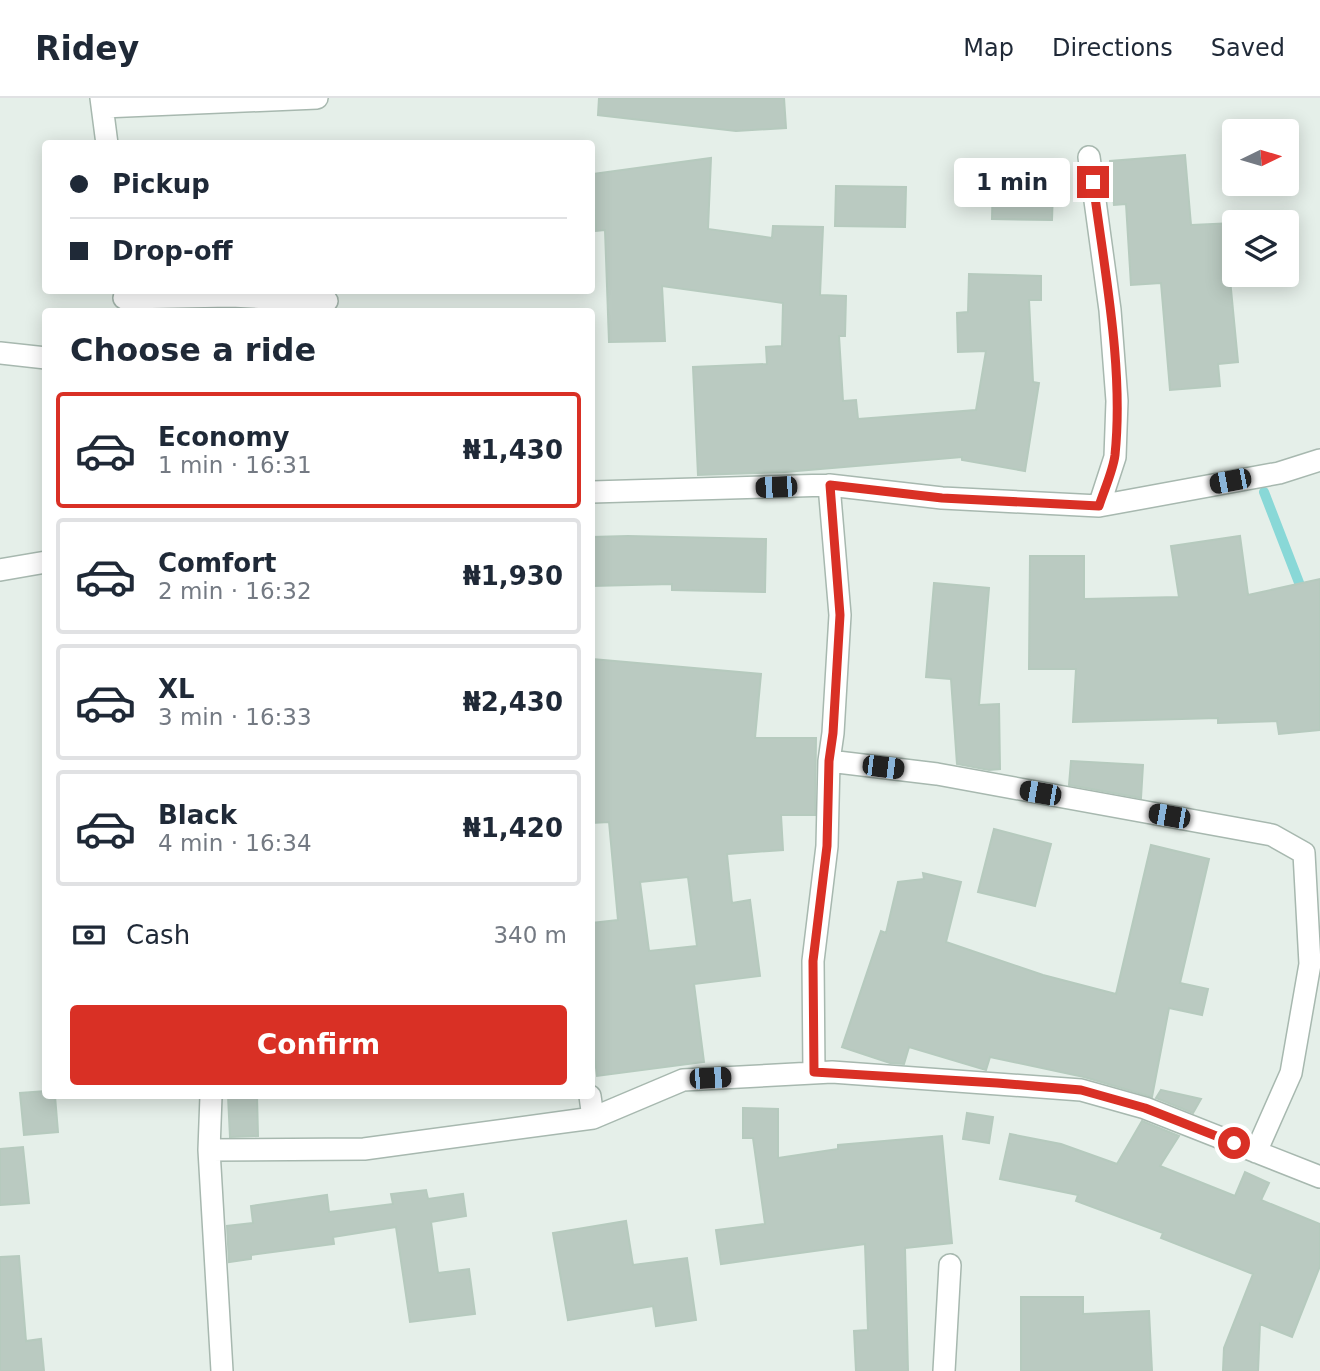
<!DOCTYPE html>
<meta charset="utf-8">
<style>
body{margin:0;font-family:"DejaVu Sans",sans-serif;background:#f2f2f3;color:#1f2937;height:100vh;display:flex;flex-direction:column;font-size:26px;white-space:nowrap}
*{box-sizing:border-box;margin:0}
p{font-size:23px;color:#747a83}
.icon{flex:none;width:38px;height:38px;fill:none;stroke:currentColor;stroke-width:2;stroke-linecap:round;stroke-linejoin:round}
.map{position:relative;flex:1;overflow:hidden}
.panel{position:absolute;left:42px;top:210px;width:553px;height:791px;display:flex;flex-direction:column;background:#fff;border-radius:7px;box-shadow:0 4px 18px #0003}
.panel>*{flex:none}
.guide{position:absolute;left:42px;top:42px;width:553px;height:154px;border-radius:7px;box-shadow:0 4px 18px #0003;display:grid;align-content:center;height:154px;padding:0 28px;background:#fff}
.needle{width:46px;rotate:85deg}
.buttons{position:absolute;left:1222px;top:21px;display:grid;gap:14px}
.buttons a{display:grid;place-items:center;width:77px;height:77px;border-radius:7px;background:#fff;box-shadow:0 4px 18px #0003;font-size:35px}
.end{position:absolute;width:32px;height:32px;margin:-16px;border:9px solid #d93025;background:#fff;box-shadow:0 0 0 4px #fff}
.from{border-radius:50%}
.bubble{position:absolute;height:49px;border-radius:7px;background:#fff;box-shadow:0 4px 18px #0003;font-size:23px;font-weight:600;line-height:49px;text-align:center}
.car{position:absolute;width:21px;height:42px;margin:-21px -10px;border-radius:9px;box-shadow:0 0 5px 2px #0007;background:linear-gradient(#222 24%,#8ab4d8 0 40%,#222 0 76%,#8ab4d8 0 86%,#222 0)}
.guide b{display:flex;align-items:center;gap:24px;height:66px;font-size:26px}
.guide b+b{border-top:2px solid #e0e1e3}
.guide i{width:18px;height:18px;background:#1f2937}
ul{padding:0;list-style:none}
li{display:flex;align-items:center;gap:21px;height:116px;margin:0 14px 10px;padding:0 14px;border:4px solid #e0e1e3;border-radius:7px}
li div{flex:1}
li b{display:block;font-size:26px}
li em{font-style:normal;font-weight:600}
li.selected{border-color:#d93025}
li>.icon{width:63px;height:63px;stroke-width:1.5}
h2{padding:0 28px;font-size:32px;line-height:84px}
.pay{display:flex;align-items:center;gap:18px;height:77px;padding:0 28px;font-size:26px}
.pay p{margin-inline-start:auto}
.button{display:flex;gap:14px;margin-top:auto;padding:14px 28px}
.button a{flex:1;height:80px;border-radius:7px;background:#d93025;color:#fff;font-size:28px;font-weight:600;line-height:80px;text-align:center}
header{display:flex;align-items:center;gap:42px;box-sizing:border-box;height:98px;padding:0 35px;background:#fff;border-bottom:2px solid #e0e1e3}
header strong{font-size:33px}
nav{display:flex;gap:38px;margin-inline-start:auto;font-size:24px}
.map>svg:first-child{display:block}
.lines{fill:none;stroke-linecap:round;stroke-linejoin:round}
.stream{stroke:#89d8d7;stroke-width:10}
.building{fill:#bacac1;stroke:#b6cabe;stroke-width:2;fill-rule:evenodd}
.minor-casing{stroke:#a7b8af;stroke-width:24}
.minor{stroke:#fff;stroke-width:21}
.route{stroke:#d93025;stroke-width:9}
</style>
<header>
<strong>Ridey</strong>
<nav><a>Map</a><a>Directions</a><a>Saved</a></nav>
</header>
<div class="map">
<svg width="1320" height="1273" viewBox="0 0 1320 1273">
<rect width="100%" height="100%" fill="#e5efe9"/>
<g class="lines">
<path class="stream" d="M 1264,394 L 1303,495"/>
</g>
<path class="building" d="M 599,0 L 784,0 L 786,30 L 736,33 L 598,17 Z
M 1185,57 L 1191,127 L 1234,125 L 1234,181 L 1230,181 L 1238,264 L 1218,266 L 1220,288 L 1170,292 L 1161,185 L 1131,187 L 1126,106 L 1114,107 L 1110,63 Z
M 711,60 L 708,131 L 772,140 L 773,128 L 823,129 L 820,197 L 846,198 L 845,238 L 839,238 L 843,303 L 856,302 L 858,321 L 976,312 L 986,253 L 958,254 L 957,215 L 968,214 L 969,176 L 1041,178 L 1041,202 L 1029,202 L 1033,284 L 1039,285 L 1025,373 L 962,362 L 962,359 L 785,374 L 698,377 L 693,269 L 767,266 L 766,249 L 782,248 L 783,205 L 662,188 L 665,243 L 609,244 L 605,132 L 596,133 L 592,76 Z
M 1022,63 L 1054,63 L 1052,122 L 992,121 L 993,79 L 1022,80 Z
M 836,88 L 906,89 L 905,129 L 835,128 Z
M 628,438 L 766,441 L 765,494 L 672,492 L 672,486 L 592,488 L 592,439 Z
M 1240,438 L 1248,497 L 1320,481 L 1320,632 L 1279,636 L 1277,623 L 1218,625 L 1218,620 L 1073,624 L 1076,571 L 1029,571 L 1030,458 L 1084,458 L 1084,501 L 1179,499 L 1171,448 Z
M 934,485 L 989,490 L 979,607 L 999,606 L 1000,671 L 989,672 L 957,666 L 951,581 L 926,579 Z
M 592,561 L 761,576 L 755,640 L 816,640 L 815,717 L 781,717 L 783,752 L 727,756 L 732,805 L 750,802 L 760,878 L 694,886 L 704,964 L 597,978 L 592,937 L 592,825 L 618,822 L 609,724 L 592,725 ZM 688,779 L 697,848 L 649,853 L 640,784 Z
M 1071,663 L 1143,667 L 1141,700 L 1069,687 Z
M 994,731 L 1051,746 L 1035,808 L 978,794 Z
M 1151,747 L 1209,761 L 1180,885 L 1208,891 L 1202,917 L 1169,910 L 1152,999 L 1084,979 L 990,959 L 986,972 L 909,949 L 904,966 L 890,965 L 842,949 L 881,833 L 886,835 L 898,784 L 924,781 L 923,775 L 961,784 L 946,844 L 1043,877 L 1116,896 Z
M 1161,992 L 1201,1001 L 1193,1015 L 1156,1000 Z
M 46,993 L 46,998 L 55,998 L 58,1034 L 24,1037 L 20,995 Z
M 228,998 L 257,998 L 258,1038 L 230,1039 Z
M 743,1010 L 778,1011 L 778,1060 L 838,1051 L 838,1047 L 942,1038 L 952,1145 L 905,1150 L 908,1273 L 856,1273 L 854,1233 L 868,1232 L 865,1146 L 721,1166 L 716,1132 L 765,1126 L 753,1040 L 743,1040 Z
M 967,1015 L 993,1019 L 989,1045 L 963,1041 Z
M 1142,1023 L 1179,1038 L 1160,1068 L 1235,1098 L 1245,1074 L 1269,1085 L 1261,1102 L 1320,1126 L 1320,1168 L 1292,1239 L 1260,1226 L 1258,1273 L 1223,1273 L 1224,1250 L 1253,1176 L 1161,1140 L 1163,1135 L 1076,1103 L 1078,1097 L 1000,1081 L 1010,1036 L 1061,1046 L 1117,1066 Z
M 23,1049 L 29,1105 L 0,1107 L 0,1051 Z
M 426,1092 L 428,1101 L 463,1096 L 466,1118 L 431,1124 L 438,1175 L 469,1171 L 475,1216 L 410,1224 L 396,1129 L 333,1139 L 334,1146 L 251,1157 L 251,1161 L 229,1164 L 227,1128 L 253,1125 L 251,1108 L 327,1097 L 329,1114 L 393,1106 L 391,1096 Z
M 626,1123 L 633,1167 L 687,1160 L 696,1222 L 656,1228 L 653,1208 L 568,1222 L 553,1135 Z
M 19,1158 L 26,1243 L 41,1241 L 44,1273 L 0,1273 L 0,1159 Z
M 1021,1199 L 1083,1199 L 1083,1216 L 1149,1213 L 1152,1273 L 1021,1273 Z"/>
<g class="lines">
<defs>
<path id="minor" d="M 101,0 L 107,46
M 103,9 L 317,0
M 1089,59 L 1110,212 L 1117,303 L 1115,359 L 1099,408
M 124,200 L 231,198 L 327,203
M 0,255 L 46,260
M 592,394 L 829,387 L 942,400 L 1099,408 L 1279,375 L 1320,362
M 0,472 L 46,464
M 829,663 L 937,676 L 1272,737 L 1304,755 L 1310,866 L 1291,975 L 1256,1054
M 814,974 L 813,863 L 827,748 L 829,663 L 833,635 L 840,517 L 829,387
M 211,998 L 209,1052 L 222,1273
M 590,998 L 593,1020
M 209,1052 L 364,1051 L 593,1020 L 683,982 L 832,974 L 1081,992 L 1145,1010 L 1320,1079
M 944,1273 L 950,1167"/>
</defs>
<use href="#minor" class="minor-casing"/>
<use href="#minor" class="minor"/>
</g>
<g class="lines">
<path class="route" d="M 1093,84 C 1104,171 1124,269 1115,357 C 1113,373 1104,392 1099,408 L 942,400 L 830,387 L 840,517 L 833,635 L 829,663 L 827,748 L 813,863 L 814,974 L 997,985 L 1081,992 L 1145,1010 L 1234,1045"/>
</g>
</svg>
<div class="buttons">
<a><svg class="needle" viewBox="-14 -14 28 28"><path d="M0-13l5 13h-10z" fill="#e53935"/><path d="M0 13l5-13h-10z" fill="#747a83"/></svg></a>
<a><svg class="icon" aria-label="layers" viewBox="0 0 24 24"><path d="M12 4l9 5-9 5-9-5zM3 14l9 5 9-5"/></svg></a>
</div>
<i class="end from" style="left:1234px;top:1045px"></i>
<i class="end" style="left:1093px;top:84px"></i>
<div class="bubble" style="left:954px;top:60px;width:116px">1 min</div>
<i class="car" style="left:1230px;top:383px;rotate:259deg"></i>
<i class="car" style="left:776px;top:389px;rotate:268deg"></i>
<i class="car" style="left:883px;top:669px;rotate:97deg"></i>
<i class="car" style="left:1040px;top:695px;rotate:280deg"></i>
<i class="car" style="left:1169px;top:718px;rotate:280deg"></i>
<i class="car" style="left:710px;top:980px;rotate:87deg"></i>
<div class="guide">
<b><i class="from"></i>Pickup</b>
<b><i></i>Drop-off</b>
</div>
<section class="panel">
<h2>Choose a ride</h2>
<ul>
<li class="selected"><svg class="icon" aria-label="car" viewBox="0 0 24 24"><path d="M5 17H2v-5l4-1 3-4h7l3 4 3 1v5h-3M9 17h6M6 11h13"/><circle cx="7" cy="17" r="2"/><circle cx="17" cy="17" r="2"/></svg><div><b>Economy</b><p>1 min · 16:31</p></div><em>₦1,430</em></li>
<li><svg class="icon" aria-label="car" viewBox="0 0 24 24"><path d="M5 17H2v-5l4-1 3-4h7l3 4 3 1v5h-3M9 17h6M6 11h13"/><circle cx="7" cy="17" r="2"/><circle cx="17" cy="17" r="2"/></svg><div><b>Comfort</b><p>2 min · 16:32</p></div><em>₦1,930</em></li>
<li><svg class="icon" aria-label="car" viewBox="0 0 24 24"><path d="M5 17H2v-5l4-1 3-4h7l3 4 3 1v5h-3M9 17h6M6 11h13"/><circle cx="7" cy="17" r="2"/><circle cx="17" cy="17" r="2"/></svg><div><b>XL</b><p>3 min · 16:33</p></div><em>₦2,430</em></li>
<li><svg class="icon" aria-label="car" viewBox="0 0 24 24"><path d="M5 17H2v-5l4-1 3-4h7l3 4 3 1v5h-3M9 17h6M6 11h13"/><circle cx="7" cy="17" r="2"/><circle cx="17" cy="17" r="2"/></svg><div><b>Black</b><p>4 min · 16:34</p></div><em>₦1,420</em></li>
</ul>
<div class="pay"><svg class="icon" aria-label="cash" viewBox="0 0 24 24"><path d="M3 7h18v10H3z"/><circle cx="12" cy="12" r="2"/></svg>Cash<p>340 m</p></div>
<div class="button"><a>Confirm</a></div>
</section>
</div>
